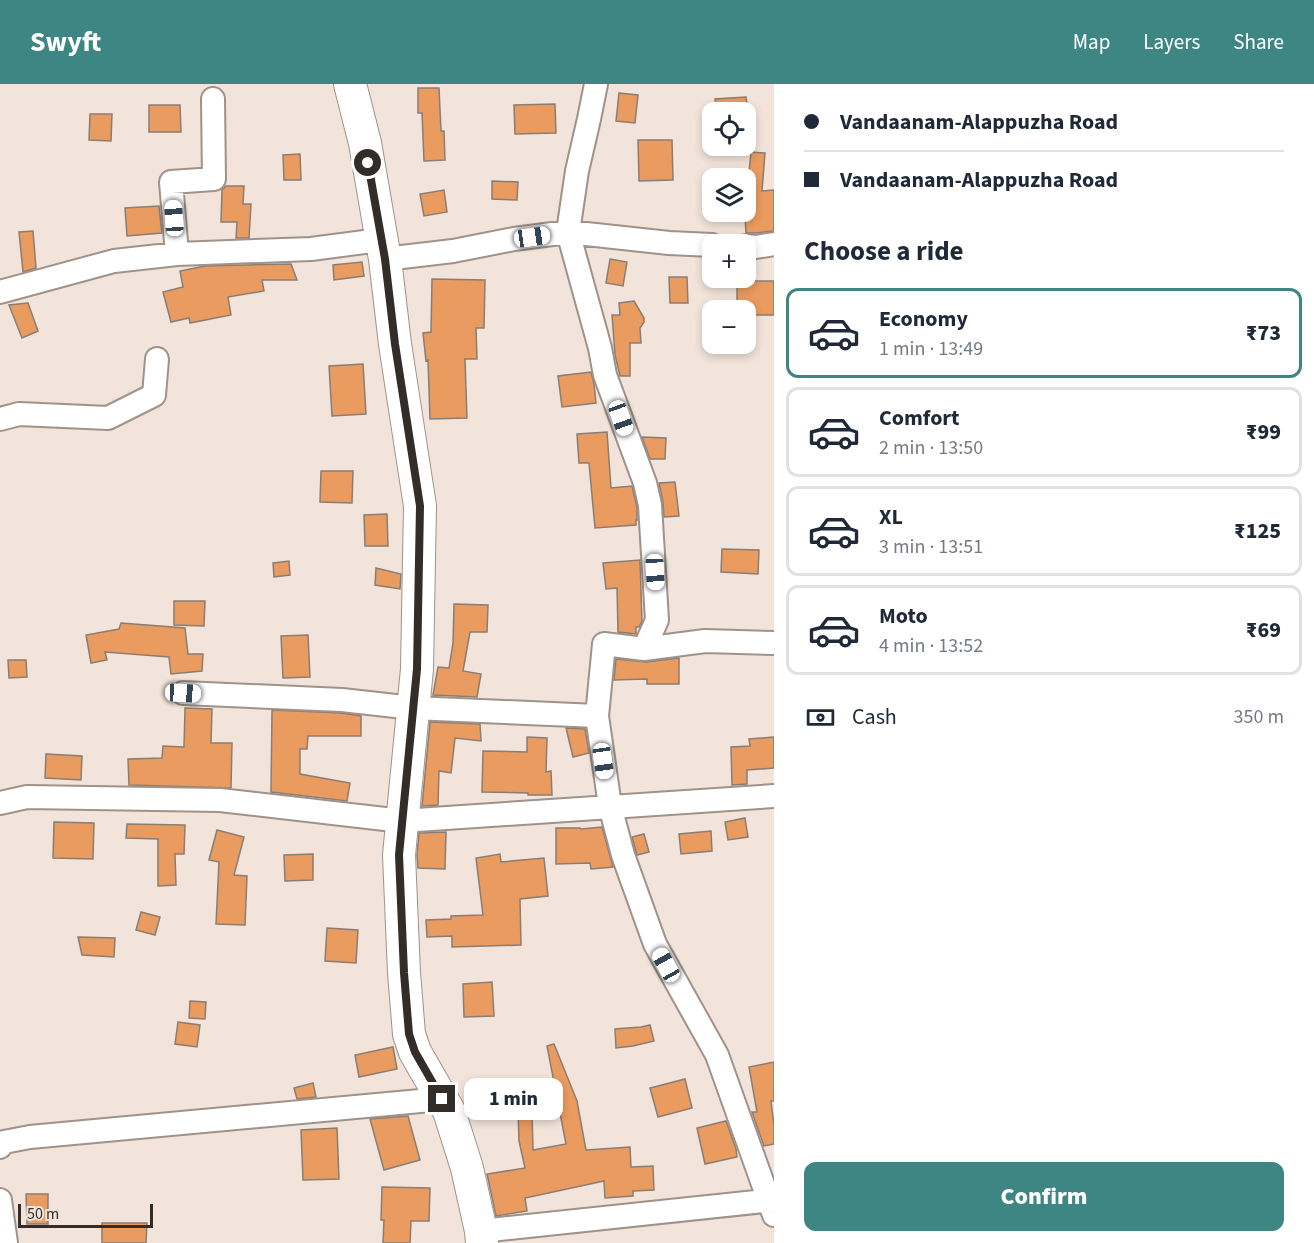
<!DOCTYPE html>
<meta charset="utf-8">
<style>
body{margin:0;font-family:"Source Sans 3",sans-serif;background:#f2f2f3;color:#1f2937;height:100vh;display:flex;flex-direction:column;font-size:22px;white-space:nowrap}
*{box-sizing:border-box;margin:0}
p{font-size:20px;color:#747a83}
.icon{flex:none;width:33px;height:33px;fill:none;stroke:currentColor;stroke-width:2;stroke-linecap:round;stroke-linejoin:round}
.map{position:relative;flex:1;overflow:hidden}
.side{display:flex;flex-direction:column;background:#fff;width:540px}
.side>*{flex:none}
.banner{display:grid;align-content:center;height:132px;padding:0 30px;background:#fff}
.tools{position:absolute;left:702px;top:18px;display:grid;gap:12px}
.tools a{display:grid;place-items:center;width:54px;height:54px;border-radius:12px;background:#fff;box-shadow:0 3px 9px #0003;font-size:30px}
.scale{position:absolute;left:18px;bottom:15px;width:135px;box-sizing:border-box;padding-left:6px;border:3px solid #332d2a;border-top:0;font-size:16px;line-height:21px;white-space:nowrap;color:#332d2a;-webkit-text-stroke:4px #f2e4da;paint-order:stroke}
.end{position:absolute;width:27px;height:27px;margin:-14px;border:8px solid #332d2a;background:#fff;box-shadow:0 0 0 3px #fff}
.from{border-radius:50%}
.bubble{position:absolute;height:42px;border-radius:12px;background:#fff;box-shadow:0 3px 9px #0003;font-size:20px;font-weight:800;line-height:42px;text-align:center}
.car{position:absolute;width:18px;height:36px;margin:-18px -9px;border-radius:8px;box-shadow:0 0 4px 2px #0007;background:linear-gradient(#fff 24%,#345 0 40%,#fff 0 76%,#345 0 86%,#fff 0)}
.banner b{display:flex;align-items:center;gap:21px;height:57px;font-size:22px}
.banner b+b{border-top:2px solid #e0e1e3}
.banner i{width:15px;height:15px;background:#1f2937}
ul{padding:0;list-style:none}
li{display:flex;align-items:center;gap:18px;height:90px;margin:0 12px 9px;padding:0 18px;border:3px solid #e0e1e3;border-radius:12px}
li div{flex:1}
li b{display:block;font-size:22px}
li em{font-style:normal;font-weight:800}
li.on{border-color:#3e8683}
li>.icon{width:54px;height:54px;stroke-width:1.5}
h2{padding:0 30px;font-size:27px;line-height:72px}
.pay{display:flex;align-items:center;gap:15px;height:66px;padding:0 30px;font-size:22px}
.pay p{margin-inline-start:auto}
.cta{display:flex;gap:12px;margin-top:auto;padding:12px 30px}
.cta a{flex:1;height:69px;border-radius:12px;background:#3e8683;color:#fff;font-size:24px;font-weight:800;line-height:69px;text-align:center}
header{display:flex;align-items:center;gap:36px;box-sizing:border-box;height:84px;padding:0 30px;background:#3e8683;color:#fff}
header strong{font-size:28px}
nav{display:flex;gap:33px;margin-inline-start:auto;font-size:21px}
main{display:flex;flex:1;min-height:0}
.map>svg:first-child{display:block}
.building{fill:#ea9b5f;stroke:#8a7d74;stroke-width:1.5}
.lines{fill:none;stroke-linecap:round;stroke-linejoin:round}
.street-casing{stroke:#9f9289;stroke-width:26}
.secondary-casing{stroke:#9f9289;stroke-width:34}
.street{stroke:#fff;stroke-width:22}
.secondary{stroke:#fff;stroke-width:32}
.route{stroke:#332d2a;stroke-width:8}
</style>
<header>
<strong>Swyft</strong>
<nav><a>Map</a><a>Layers</a><a>Share</a></nav>
</header>
<main>
<div class="map">
<svg width="774" height="1159" viewBox="0 0 774 1159">
<rect width="100%" height="100%" fill="#f2e4da"/>
<path class="building" d="M 418,4 L 439,4 L 441,47 L 444,47 L 445,76 L 424,77 L 422,29 L 418,29 Z
M 619,9 L 638,11 L 635,39 L 616,37 Z
M 746,13 L 748,27 L 717,28 L 715,15 Z
M 555,20 L 556,49 L 515,50 L 514,21 Z
M 149,21 L 180,21 L 181,48 L 149,48 Z
M 90,30 L 112,30 L 111,57 L 89,56 Z
M 638,56 L 672,56 L 673,96 L 639,97 Z
M 751,68 L 765,69 L 762,107 L 774,106 L 774,147 L 756,149 L 746,149 L 745,134 L 747,134 L 746,107 L 747,107 Z
M 300,70 L 301,96 L 284,96 L 283,71 Z
M 492,97 L 518,98 L 517,116 L 492,115 Z
M 226,102 L 244,102 L 243,120 L 251,120 L 249,154 L 236,154 L 237,138 L 221,138 L 222,106 Z
M 444,106 L 447,128 L 424,132 L 420,110 Z
M 159,122 L 162,149 L 127,152 L 125,124 Z
M 33,147 L 36,184 L 23,188 L 19,148 Z
M 610,175 L 627,178 L 623,202 L 606,199 Z
M 362,178 L 364,192 L 334,196 L 333,181 Z
M 291,180 L 297,196 L 262,196 L 264,207 L 228,213 L 231,231 L 190,239 L 189,234 L 171,238 L 163,208 L 183,203 L 180,187 L 205,182 Z
M 669,193 L 687,193 L 688,219 L 670,219 Z
M 432,195 L 485,196 L 484,244 L 476,244 L 477,275 L 465,275 L 467,334 L 430,335 L 428,276 L 426,277 L 423,249 L 431,248 Z
M 737,197 L 774,197 L 774,231 L 746,231 L 746,226 L 737,226 Z
M 634,217 L 644,234 L 644,238 L 640,244 L 641,259 L 630,259 L 630,292 L 620,292 L 615,271 L 612,231 L 620,231 L 619,219 Z
M 28,219 L 38,247 L 22,254 L 9,221 Z
M 363,280 L 366,330 L 332,332 L 329,282 Z
M 591,288 L 594,300 L 596,319 L 562,323 L 558,292 Z
M 607,348 L 611,404 L 632,402 L 637,423 L 637,436 L 636,436 L 636,441 L 595,444 L 589,379 L 579,379 L 577,350 Z
M 642,353 L 666,354 L 665,375 L 650,375 Z
M 321,387 L 353,387 L 352,419 L 320,418 Z
M 675,398 L 679,432 L 664,433 L 663,418 L 659,399 Z
M 387,430 L 388,462 L 365,462 L 364,431 Z
M 722,465 L 759,466 L 758,490 L 721,488 Z
M 640,476 L 642,537 L 639,543 L 636,543 L 636,550 L 618,548 L 617,504 L 606,505 L 603,479 Z
M 289,477 L 290,491 L 274,493 L 273,479 Z
M 376,484 L 401,490 L 400,505 L 375,501 Z
M 174,517 L 205,517 L 204,542 L 174,541 Z
M 454,520 L 488,521 L 487,548 L 470,548 L 463,587 L 481,590 L 477,613 L 433,611 L 438,583 L 449,584 L 453,559 Z
M 121,539 L 185,544 L 188,570 L 203,570 L 202,587 L 171,590 L 169,573 L 105,568 L 107,576 L 91,579 L 86,551 L 119,545 Z
M 308,551 L 310,593 L 283,594 L 281,552 Z
M 679,574 L 679,600 L 647,600 L 647,595 L 614,596 L 616,575 L 646,578 Z
M 8,576 L 26,576 L 27,593 L 9,594 Z
M 185,624 L 212,625 L 211,659 L 232,659 L 231,704 L 129,701 L 128,675 L 162,674 L 163,662 L 184,663 Z
M 272,626 L 341,629 L 361,632 L 361,652 L 308,652 L 307,665 L 300,665 L 300,690 L 350,699 L 347,717 L 271,708 Z
M 430,638 L 480,640 L 481,657 L 455,654 L 451,689 L 439,687 L 438,721 L 422,722 Z
M 566,644 L 585,645 L 589,669 L 573,673 Z
M 527,653 L 547,654 L 546,688 L 551,687 L 552,711 L 528,711 L 528,709 L 482,708 L 483,667 L 527,668 Z
M 774,653 L 774,684 L 747,686 L 747,700 L 732,701 L 731,663 L 750,662 L 749,655 Z
M 46,670 L 82,672 L 81,696 L 45,694 Z
M 745,734 L 748,753 L 728,756 L 725,738 Z
M 54,738 L 94,739 L 93,775 L 53,774 Z
M 127,740 L 185,741 L 184,770 L 175,770 L 176,801 L 158,802 L 158,755 L 126,754 Z
M 602,743 L 613,783 L 591,785 L 590,779 L 556,780 L 556,744 L 580,744 L 581,745 Z
M 217,746 L 244,753 L 234,791 L 247,792 L 245,841 L 216,840 L 219,778 L 209,776 Z
M 711,747 L 712,767 L 681,770 L 679,750 Z
M 446,748 L 445,785 L 418,784 L 417,771 L 419,749 Z
M 644,750 L 649,768 L 637,771 L 632,753 Z
M 313,770 L 313,796 L 285,797 L 284,771 Z
M 500,770 L 501,778 L 544,774 L 548,812 L 520,815 L 521,861 L 452,863 L 452,852 L 427,853 L 426,836 L 451,835 L 451,832 L 483,831 L 476,774 Z
M 141,828 L 160,833 L 155,851 L 136,846 Z
M 327,844 L 358,846 L 356,879 L 325,877 Z
M 78,853 L 115,854 L 114,873 L 82,871 Z
M 492,898 L 494,932 L 464,933 L 463,900 Z
M 190,917 L 206,918 L 205,935 L 189,934 Z
M 178,938 L 200,941 L 197,963 L 175,960 Z
M 650,941 L 654,957 L 633,962 L 616,964 L 615,945 L 641,943 Z
M 554,960 L 577,1017 L 586,1066 L 630,1063 L 631,1083 L 653,1082 L 654,1106 L 633,1107 L 633,1112 L 605,1114 L 604,1097 L 525,1114 L 527,1127 L 496,1132 L 487,1090 L 525,1084 L 519,1057 L 518,1027 L 532,1027 L 533,1066 L 566,1060 L 547,962 Z
M 393,963 L 397,985 L 359,993 L 355,971 Z
M 774,978 L 774,1017 L 771,1017 L 774,1041 L 774,1060 L 764,1062 L 752,1028 L 757,1028 L 749,983 Z
M 685,995 L 692,1024 L 658,1033 L 650,1004 Z
M 313,999 L 316,1013 L 297,1015 L 294,1004 Z
M 408,1032 L 420,1076 L 384,1086 L 370,1035 Z
M 726,1037 L 736,1065 L 737,1073 L 705,1080 L 697,1044 Z
M 337,1044 L 339,1095 L 303,1096 L 301,1046 Z
M 382,1103 L 430,1104 L 429,1137 L 411,1137 L 410,1159 L 383,1159 L 384,1136 L 381,1136 Z
M 26,1110 L 48,1110 L 48,1140 L 27,1140 Z
M 102,1139 L 147,1139 L 146,1159 L 102,1159 Z"/>
<g class="lines">
<defs>
<path id="street" d="M 746,162 L 756,163 L 774,160
M 177,170 L 171,98 L 214,95 L 213,15
M 385,175 L 453,167 L 514,155 L 568,148 L 669,159 L 712,161
M 0,208 L 114,177 L 177,170 L 311,165 L 380,156
M 0,335 L 19,330 L 108,334 L 154,311 L 157,275
M 644,565 L 705,557 L 774,559
M 183,609 L 342,616 L 413,624 L 597,632 L 604,560 L 644,565 L 657,536 L 650,421 L 645,399 L 605,291 L 600,264 L 568,148 L 577,87 L 589,35 L 596,0
M 597,632 L 610,722 L 623,771 L 655,860 L 717,971 L 774,1131
M 0,719 L 27,713 L 220,716 L 402,737 L 774,712
M 0,1063 L 4,1058 L 30,1053 L 442,1015
M 0,1116 L 6,1159
M 481,1147 L 774,1116"/>
<path id="secondary" d="M 350,0 L 365,59 L 385,175 L 395,260 L 420,422 L 417,585 L 399,771 L 404,889 L 409,950 L 415,968 L 449,1027 L 467,1084 L 481,1147 L 482,1159"/>
</defs>
<use href="#street" class="street-casing"/>
<use href="#secondary" class="secondary-casing"/>
<use href="#street" class="street"/>
<use href="#secondary" class="secondary"/>
</g>
<g class="lines">
<path class="route" d="M 368,79 L 385,175 L 395,260 L 420,422 L 417,585 L 399,771 L 404,889 L 409,950 L 415,968 L 442,1015"/>
</g>
</svg>
<div class="tools">
<a><svg class="icon" aria-label="locate" viewBox="0 0 24 24"><circle cx="12" cy="12" r="6"/><path d="M12 2v4M12 18v4M2 12h4M18 12h4"/></svg></a>
<a><svg class="icon" aria-label="layers" viewBox="0 0 24 24"><path d="M12 4l9 5-9 5-9-5zM3 14l9 5 9-5"/></svg></a>
<a>+</a>
<a>−</a>
</div>
<div class="scale">50 m</div>
<i class="end from" style="left:368px;top:79px"></i>
<i class="end" style="left:442px;top:1015px"></i>
<div class="bubble" style="left:464px;top:994px;width:99px">1 min</div>
<i class="car" style="left:174px;top:134px;rotate:356deg"></i>
<i class="car" style="left:532px;top:153px;rotate:82deg"></i>
<i class="car" style="left:621px;top:334px;rotate:160deg"></i>
<i class="car" style="left:655px;top:488px;rotate:177deg"></i>
<i class="car" style="left:183px;top:609px;rotate:93deg"></i>
<i class="car" style="left:603px;top:677px;rotate:172deg"></i>
<i class="car" style="left:666px;top:881px;rotate:331deg"></i>
</div>
<section class="side">
<div class="banner">
<b><i class="from"></i>Vandaanam-Alappuzha Road</b>
<b><i></i>Vandaanam-Alappuzha Road</b>
</div>
<h2>Choose a ride</h2>
<ul>
<li class="on"><svg class="icon" aria-label="car" viewBox="0 0 24 24"><path d="M5 17H2v-5l4-1 3-4h7l3 4 3 1v5h-3M9 17h6M6 11h13"/><circle cx="7" cy="17" r="2"/><circle cx="17" cy="17" r="2"/></svg><div><b>Economy</b><p>1 min · 13:49</p></div><em>₹73</em></li>
<li><svg class="icon" aria-label="car" viewBox="0 0 24 24"><path d="M5 17H2v-5l4-1 3-4h7l3 4 3 1v5h-3M9 17h6M6 11h13"/><circle cx="7" cy="17" r="2"/><circle cx="17" cy="17" r="2"/></svg><div><b>Comfort</b><p>2 min · 13:50</p></div><em>₹99</em></li>
<li><svg class="icon" aria-label="car" viewBox="0 0 24 24"><path d="M5 17H2v-5l4-1 3-4h7l3 4 3 1v5h-3M9 17h6M6 11h13"/><circle cx="7" cy="17" r="2"/><circle cx="17" cy="17" r="2"/></svg><div><b>XL</b><p>3 min · 13:51</p></div><em>₹125</em></li>
<li><svg class="icon" aria-label="car" viewBox="0 0 24 24"><path d="M5 17H2v-5l4-1 3-4h7l3 4 3 1v5h-3M9 17h6M6 11h13"/><circle cx="7" cy="17" r="2"/><circle cx="17" cy="17" r="2"/></svg><div><b>Moto</b><p>4 min · 13:52</p></div><em>₹69</em></li>
</ul>
<div class="pay"><svg class="icon" aria-label="cash" viewBox="0 0 24 24"><path d="M3 7h18v10H3z"/><circle cx="12" cy="12" r="2"/></svg>Cash<p>350 m</p></div>
<div class="cta"><a>Confirm</a></div>
</section>
</main>
